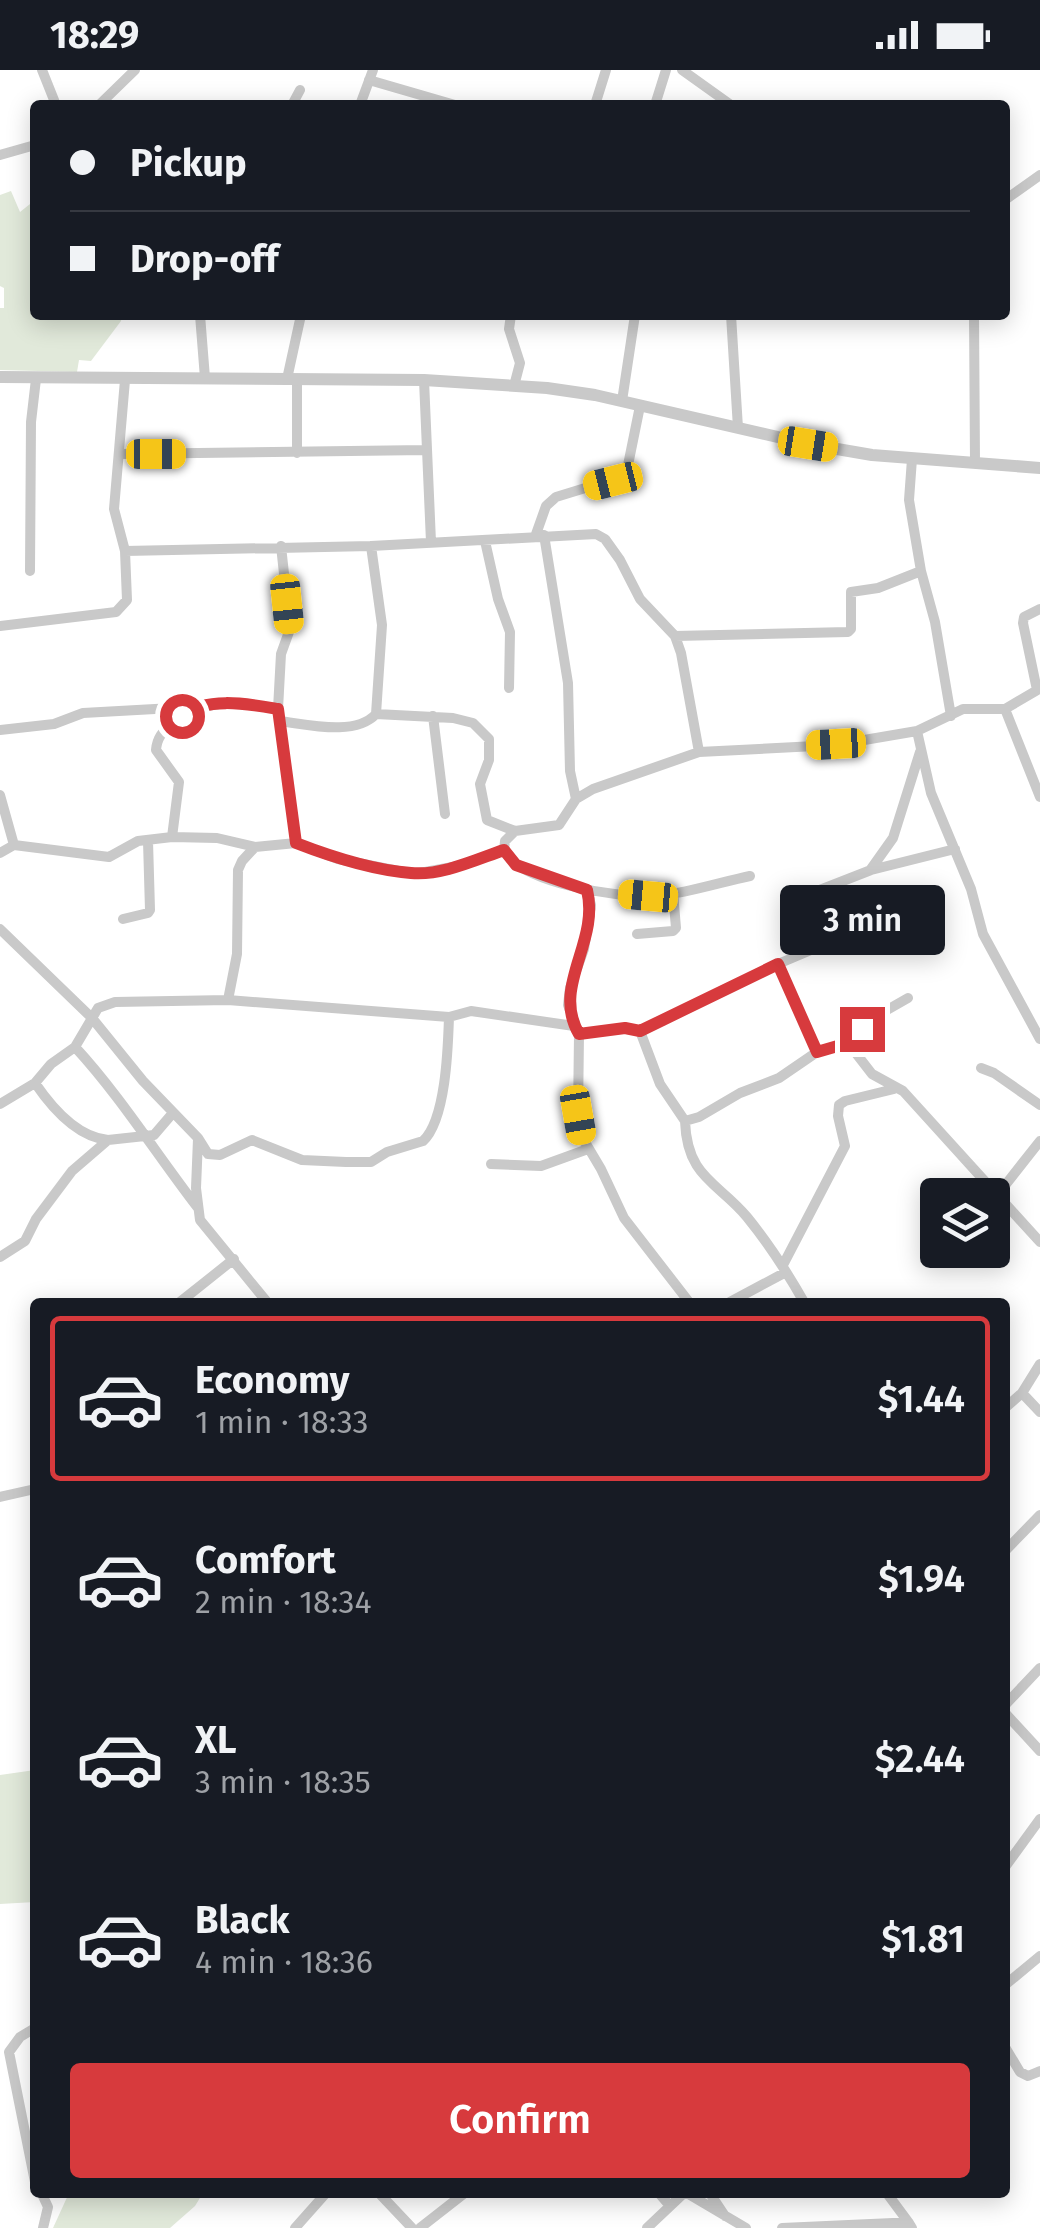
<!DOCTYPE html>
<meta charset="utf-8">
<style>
body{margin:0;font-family:"Fira Sans",sans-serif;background:#20242c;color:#f1f3f6;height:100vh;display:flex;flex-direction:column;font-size:38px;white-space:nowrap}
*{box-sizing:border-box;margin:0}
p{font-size:32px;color:#9ea1a6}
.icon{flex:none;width:55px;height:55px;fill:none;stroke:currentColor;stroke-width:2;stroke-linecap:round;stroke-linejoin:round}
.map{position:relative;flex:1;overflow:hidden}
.panel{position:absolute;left:30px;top:1228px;width:980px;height:900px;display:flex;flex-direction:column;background:#171b24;border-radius:10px;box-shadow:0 5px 25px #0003}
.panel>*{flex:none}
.banner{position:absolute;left:30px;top:30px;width:980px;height:220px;border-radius:10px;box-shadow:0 5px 25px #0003;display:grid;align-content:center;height:220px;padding:0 40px;background:#171b24}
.fabs{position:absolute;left:920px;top:1108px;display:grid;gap:20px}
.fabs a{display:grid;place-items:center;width:90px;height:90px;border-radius:10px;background:#171b24;box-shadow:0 5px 25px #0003;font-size:50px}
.end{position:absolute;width:45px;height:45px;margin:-22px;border:12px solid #d73a3d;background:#fff;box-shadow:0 0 0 5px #fff}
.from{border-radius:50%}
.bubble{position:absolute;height:70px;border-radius:10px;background:#171b24;box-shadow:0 5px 25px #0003;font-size:32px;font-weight:600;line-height:70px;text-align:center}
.car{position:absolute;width:30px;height:60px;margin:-30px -15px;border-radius:12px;box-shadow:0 0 8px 2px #0007;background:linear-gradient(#f5c518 24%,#345 0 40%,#f5c518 0 76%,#345 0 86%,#f5c518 0)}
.banner b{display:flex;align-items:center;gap:35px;height:95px;font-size:38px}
.banner b+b{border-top:2px solid #363941}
.banner i{width:25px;height:25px;background:#f1f3f6}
ul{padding:18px 0 0;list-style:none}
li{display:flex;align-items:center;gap:30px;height:165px;margin:0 20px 15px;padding:0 20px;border:5px solid transparent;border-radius:10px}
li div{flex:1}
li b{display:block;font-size:38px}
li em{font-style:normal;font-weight:600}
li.selected{border-color:#d73a3d}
li>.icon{width:90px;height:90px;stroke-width:1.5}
.cta{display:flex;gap:20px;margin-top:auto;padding:20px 40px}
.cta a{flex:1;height:115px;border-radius:10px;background:#d73a3d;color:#fff;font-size:40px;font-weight:600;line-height:115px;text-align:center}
.status{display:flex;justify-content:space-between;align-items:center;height:70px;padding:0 50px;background:#171b24;direction:ltr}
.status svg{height:28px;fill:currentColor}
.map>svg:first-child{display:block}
.green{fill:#e1e9da}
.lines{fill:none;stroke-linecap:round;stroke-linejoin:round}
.minor{stroke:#c9c9c9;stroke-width:10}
.tertiary{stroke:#c9c9c9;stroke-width:12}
.route{stroke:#d73a3d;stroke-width:12}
</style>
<div class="status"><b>18:29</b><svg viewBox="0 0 49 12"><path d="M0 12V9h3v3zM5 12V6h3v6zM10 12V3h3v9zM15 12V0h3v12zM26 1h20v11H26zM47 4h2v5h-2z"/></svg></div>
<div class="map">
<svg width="1040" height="2158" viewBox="0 0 1040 2158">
<rect width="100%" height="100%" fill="#fff"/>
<path class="green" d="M 11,121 L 20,142 L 35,130 L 35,245 L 122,245 L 121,251 L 91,291 L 79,290 L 77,302 L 0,300 L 0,238 L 4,238 L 4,218 L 0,216 L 0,125 Z
M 35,1700 L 35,1832 L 0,1834 L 0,1705 Z
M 69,2123 L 69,2122 L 203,2123 L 195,2136 L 170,2158 L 53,2158 Z"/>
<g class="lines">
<path class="minor" d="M 42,0 L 56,35
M 682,0 L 731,35
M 369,10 L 455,35
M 99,35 L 135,0
M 292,35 L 300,20
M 360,35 L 373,0
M 595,35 L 606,0
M 655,35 L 666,0
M 0,85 L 35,75
M 1005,130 L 1040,105
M 200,245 L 205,308
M 511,245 L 509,259 L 520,293 L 514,316
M 731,245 L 738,358
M 974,245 L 975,393
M 287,309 L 301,245
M 424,310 L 431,472
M 622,331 L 635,245
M 297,383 L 297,309
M 121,384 L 426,380
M 912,389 L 909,430 L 921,501 L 935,552 L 951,646
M 544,465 L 568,613 L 570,701 L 576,729
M 535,467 L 546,436 L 556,427 L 621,407 L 627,400 L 640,336
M 485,471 L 498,529 L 510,562 L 509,618
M 281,476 L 290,559 L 281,584 L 278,639 L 296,773
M 125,481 L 371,476 L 596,464 L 605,469 L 620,490 L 640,529 L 675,566 L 681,583 L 699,682
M 30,501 L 31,352 L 36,309
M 0,556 L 116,542 L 127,530 L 125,481 L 114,439 L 125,310
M 675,566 L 848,562 L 851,559 L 851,522 L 878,518 L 921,501
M 1037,620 L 1023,553 L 1024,547 L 1040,539
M 1005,639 L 1039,619
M 376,644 L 453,648 L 473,653 L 489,669 L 489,690 L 480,714 L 487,750 L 515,761 L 559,755 L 576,729 L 593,719 L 699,682 L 835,675 L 917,661 L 963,639 L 1005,639 L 1040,727
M 433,646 L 445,744
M 279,651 C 306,654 355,667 376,644 L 382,555 L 371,476
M 0,660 L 54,654 L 83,643 L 191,637
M 917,661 L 931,723 L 971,819 L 983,864 L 1040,969
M 0,725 L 14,775
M 515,761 L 505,771 L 504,780 C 520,813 615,827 649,826 C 682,825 717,813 750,806
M 172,767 L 217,768 L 255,777
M 0,783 L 14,775 L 109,787 L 138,771 L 172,767 L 179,712 L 156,680 C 157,668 162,662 172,654 C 205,627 238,632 278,639
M 871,799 L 893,768 L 920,682
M 587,820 L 591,835 L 584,879 L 570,918 L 568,935 L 579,964 L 578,1045 L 582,1067 L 601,1099 L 624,1148 L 689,1232
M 123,849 L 148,843 L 150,840 L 148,771
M 0,859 L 92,948 L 143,1011 L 198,1068 L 208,1084 L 220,1085 L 252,1070 L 302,1090 L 346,1092 L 371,1092 L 387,1082 L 423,1071 C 446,1050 448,977 449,947
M 637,864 L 673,861 L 676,858 L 673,822
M 228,930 L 237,884 L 238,800 L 242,791 L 255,777 L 296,773 L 338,789 L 414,804 L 458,796 L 504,780
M 640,961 L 778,894
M 579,964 L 625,958 L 640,961 L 660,1014 L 685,1051
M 848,973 L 887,940 L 908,928
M 75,977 C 121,1027 157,1085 198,1138
M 817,982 L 778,894 L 811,880 L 814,872 L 801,834 L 807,825 L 871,800 L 955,779
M 981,998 L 994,1003 L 1040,1035
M 35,1013 C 52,1038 77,1067 108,1070
M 0,1034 L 35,1013 L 51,994 L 75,977 L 98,938 L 115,932 L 228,930 L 449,947 L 471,941 L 574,956
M 198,1069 L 196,1118 L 200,1150 L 267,1232
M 491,1094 L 541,1096 L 588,1079
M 999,1123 L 1040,1071
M 0,1187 L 25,1171 L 36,1149 L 72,1101 L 108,1070 L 154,1065 L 172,1044
M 783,1195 L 845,1076 L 838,1046 L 839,1035 L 845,1031 L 894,1019
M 180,1232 L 234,1189
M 730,1232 L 786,1202
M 804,1232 C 787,1202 769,1174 747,1147 C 718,1112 687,1108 685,1051 L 699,1047 L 740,1023 L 779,1008 L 817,982 L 848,973 L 872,1004 L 903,1021 L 1040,1172
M 1022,1323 L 1040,1342
M 1005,1338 L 1022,1323 L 1040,1294
M 0,1427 L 35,1419
M 1005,1481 L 1040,1445
M 1005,1635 L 1040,1598
M 1005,1643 L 1040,1681
M 1005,1797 L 1040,1749
M 1005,1915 L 1040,1886
M 35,1958 L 20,1967 L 9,1982 L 35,2112
M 1005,1977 L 1020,2002 L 1028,2006 L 1040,2001
M 41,2122 L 48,2137 L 43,2158
M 378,2122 L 412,2158
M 658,2122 L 670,2136
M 709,2122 L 725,2146
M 886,2122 L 909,2153
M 295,2158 L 327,2122
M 420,2158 L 466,2122
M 647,2158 L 685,2122 L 746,2158
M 782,2158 L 893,2153 L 909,2153 L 912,2158"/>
<path class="tertiary" d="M 0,307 L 424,310 L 547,318 L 595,325 L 808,374 L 872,385 L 1040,398"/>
</g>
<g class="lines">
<path class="route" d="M 182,646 C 207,626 248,634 278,639 L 296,773 C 332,787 372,800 411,803 C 441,806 475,790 504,780 L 516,795 L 587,820 C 600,873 551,916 579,964 L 625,958 L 640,961 L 778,894 L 817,982 L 848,973 L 862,959"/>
</g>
</svg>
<div class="fabs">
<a><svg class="icon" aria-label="layers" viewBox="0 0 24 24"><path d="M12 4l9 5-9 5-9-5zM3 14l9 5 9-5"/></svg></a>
</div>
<i class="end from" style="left:182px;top:646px"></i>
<i class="end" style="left:862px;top:959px"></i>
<div class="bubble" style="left:780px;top:815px;width:165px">3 min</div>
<i class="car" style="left:808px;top:374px;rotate:99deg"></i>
<i class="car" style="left:156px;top:384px;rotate:90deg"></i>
<i class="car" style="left:613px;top:411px;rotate:256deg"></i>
<i class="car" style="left:287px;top:534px;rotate:174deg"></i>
<i class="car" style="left:836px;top:674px;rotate:267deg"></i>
<i class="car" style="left:648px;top:826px;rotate:275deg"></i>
<i class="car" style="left:578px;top:1045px;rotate:170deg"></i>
<div class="banner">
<b><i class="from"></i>Pickup</b>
<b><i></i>Drop-off</b>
</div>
<section class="panel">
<ul>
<li class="selected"><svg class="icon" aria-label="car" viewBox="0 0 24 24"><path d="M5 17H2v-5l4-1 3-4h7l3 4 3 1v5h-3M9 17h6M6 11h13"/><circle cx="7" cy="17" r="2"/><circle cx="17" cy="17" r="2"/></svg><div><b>Economy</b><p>1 min · 18:33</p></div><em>$1.44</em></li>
<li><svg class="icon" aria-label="car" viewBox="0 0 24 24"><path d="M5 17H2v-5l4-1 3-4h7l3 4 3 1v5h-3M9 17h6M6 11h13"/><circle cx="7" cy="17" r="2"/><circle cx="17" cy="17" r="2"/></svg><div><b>Comfort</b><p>2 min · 18:34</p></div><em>$1.94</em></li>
<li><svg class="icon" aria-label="car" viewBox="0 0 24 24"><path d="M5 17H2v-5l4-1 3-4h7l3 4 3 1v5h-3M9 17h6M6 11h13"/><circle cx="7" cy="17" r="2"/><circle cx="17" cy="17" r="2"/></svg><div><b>XL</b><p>3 min · 18:35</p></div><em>$2.44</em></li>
<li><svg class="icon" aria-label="car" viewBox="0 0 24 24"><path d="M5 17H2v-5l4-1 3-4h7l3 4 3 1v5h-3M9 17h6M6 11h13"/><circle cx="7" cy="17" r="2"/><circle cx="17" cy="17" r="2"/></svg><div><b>Black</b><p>4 min · 18:36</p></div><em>$1.81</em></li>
</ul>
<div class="cta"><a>Confirm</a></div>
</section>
</div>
